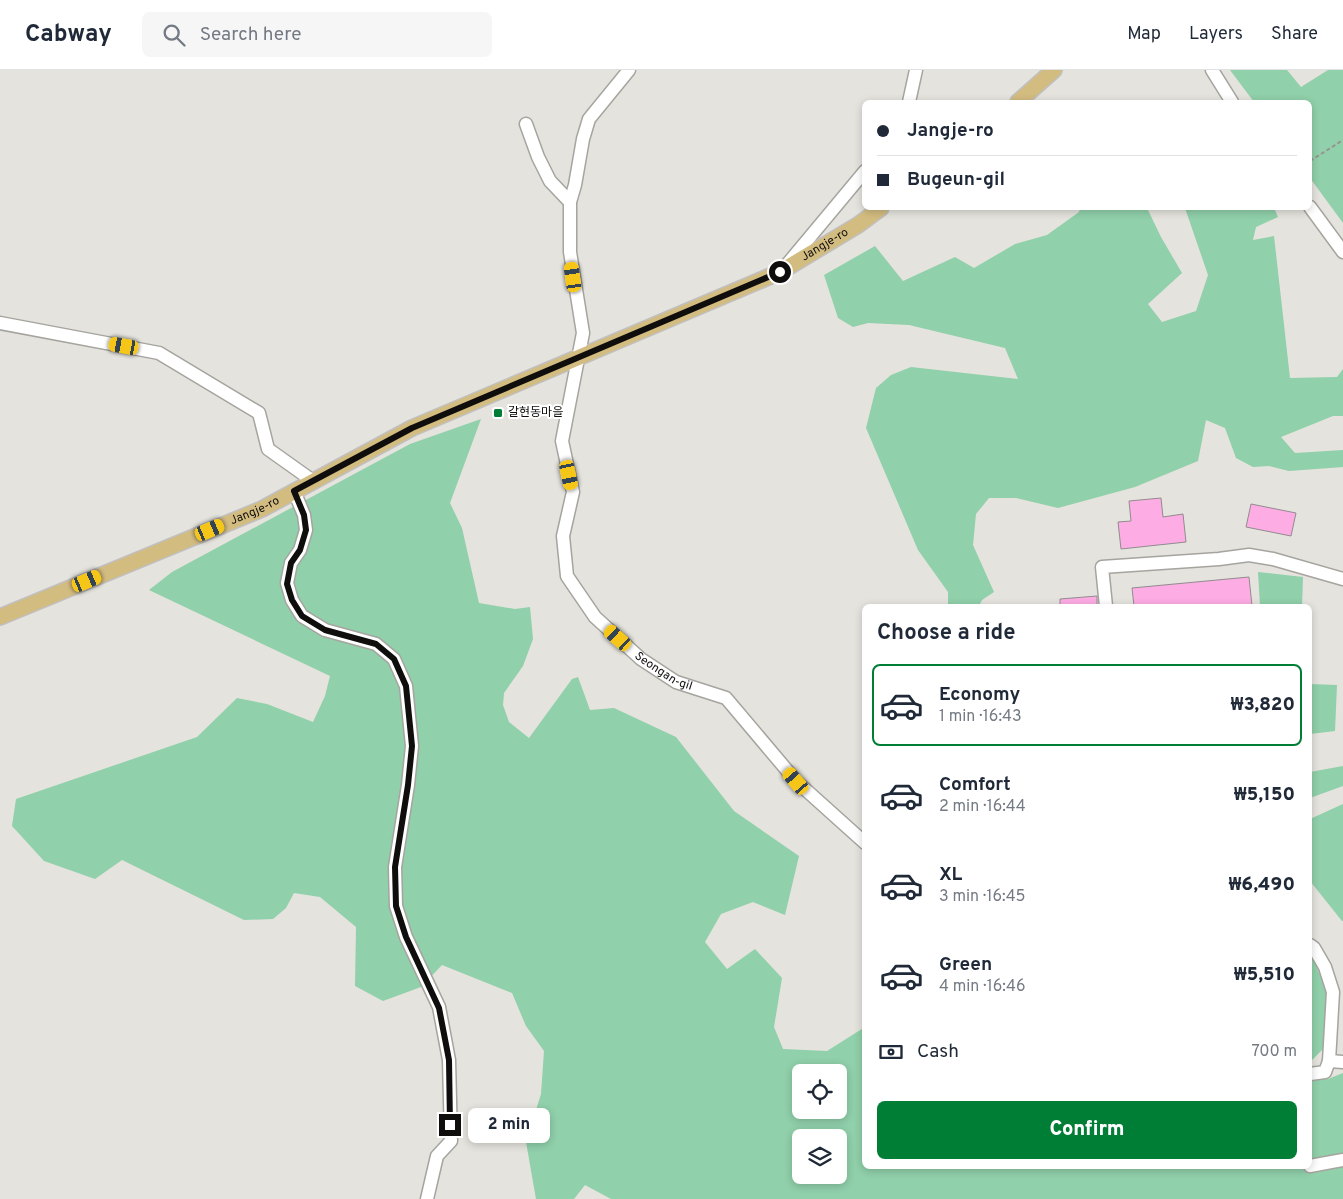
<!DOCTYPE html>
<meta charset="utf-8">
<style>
body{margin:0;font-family:Overpass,"Noto Sans KR",sans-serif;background:#f6f6f7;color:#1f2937;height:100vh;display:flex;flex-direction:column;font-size:19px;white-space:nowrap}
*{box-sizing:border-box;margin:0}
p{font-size:16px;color:#747a83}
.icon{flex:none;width:28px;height:28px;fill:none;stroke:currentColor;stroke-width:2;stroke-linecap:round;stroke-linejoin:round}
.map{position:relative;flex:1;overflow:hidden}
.details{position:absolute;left:862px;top:534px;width:450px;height:565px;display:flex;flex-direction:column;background:#fff;border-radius:8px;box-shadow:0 2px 8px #0003}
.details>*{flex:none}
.hud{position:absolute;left:862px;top:30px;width:450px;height:110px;border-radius:8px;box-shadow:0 2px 8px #0003;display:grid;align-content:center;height:110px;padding:0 15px;background:#fff}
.fabs{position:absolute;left:792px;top:994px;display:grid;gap:10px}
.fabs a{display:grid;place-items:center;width:55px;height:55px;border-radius:8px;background:#fff;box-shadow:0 2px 8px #0003;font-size:25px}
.end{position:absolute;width:22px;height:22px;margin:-11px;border:6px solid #0f0e0d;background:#fff;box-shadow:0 0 0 2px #fff}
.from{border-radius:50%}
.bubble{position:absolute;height:35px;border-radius:8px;background:#fff;box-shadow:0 2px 8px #0003;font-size:16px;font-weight:800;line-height:35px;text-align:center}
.car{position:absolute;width:15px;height:30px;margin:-15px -8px;border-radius:6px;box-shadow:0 0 4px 1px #0007;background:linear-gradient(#f5c518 24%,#345 0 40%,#f5c518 0 76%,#345 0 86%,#f5c518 0)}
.hud b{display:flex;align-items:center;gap:18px;height:48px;font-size:19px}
.hud b+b{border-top:1px solid #e0e1e3}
.hud i{width:12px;height:12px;background:#1f2937}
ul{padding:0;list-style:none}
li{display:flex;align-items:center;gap:15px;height:82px;margin:0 10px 8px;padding:0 5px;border:2px solid transparent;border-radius:8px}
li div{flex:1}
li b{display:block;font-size:19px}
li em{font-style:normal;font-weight:800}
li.on{border-color:#017e36}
li>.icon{width:45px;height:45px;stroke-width:1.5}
h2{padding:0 15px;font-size:22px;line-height:60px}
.pay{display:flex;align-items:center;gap:12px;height:55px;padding:0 15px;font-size:19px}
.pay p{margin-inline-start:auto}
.primary-button{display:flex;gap:10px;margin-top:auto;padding:10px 15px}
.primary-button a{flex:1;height:58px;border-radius:8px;background:#017e36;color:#fff;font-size:20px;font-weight:800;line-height:58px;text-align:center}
header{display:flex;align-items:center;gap:30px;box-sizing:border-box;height:70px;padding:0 25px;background:#fff;border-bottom:1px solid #e0e1e3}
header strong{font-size:24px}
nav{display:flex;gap:28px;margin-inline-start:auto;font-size:18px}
.search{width:350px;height:45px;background:#f6f6f7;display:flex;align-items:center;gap:12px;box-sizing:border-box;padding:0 18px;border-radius:8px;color:#747a83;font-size:19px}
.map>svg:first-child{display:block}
.green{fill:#90d0aa;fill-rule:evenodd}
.building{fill:#fdace4;stroke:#918c8f}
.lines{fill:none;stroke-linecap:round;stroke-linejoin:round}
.minor-casing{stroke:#a6a49f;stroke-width:15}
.major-casing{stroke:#c1c0c0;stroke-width:18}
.path{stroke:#969591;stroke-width:2;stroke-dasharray:4 2.5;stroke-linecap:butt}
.minor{stroke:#fff;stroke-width:12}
.major{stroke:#d3bc80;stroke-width:15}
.route{stroke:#0f0e0d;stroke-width:6}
.poi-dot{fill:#017e36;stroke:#fff;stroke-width:2}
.labels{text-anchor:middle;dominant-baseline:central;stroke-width:4;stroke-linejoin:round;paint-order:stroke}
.street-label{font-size:12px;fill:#0f0e0d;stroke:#fff}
.poi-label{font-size:12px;fill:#0f0e0d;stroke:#fff;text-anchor:start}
</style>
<header>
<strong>Cabway</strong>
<div class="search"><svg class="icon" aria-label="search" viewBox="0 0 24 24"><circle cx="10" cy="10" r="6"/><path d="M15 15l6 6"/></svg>Search here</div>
<nav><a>Map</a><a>Layers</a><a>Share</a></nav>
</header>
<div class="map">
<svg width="1343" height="1129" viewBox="0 0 1343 1129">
<rect width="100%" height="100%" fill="#e5e3dd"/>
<path class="green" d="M 1230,0 L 1287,0 L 1301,17 L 1328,0 L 1343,0 L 1343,153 L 1310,108 L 1310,32 L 1254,32 Z
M 1080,138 L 1147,138 L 1161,167 L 1182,203 L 1148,234 L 1162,252 L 1196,241 L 1208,205 L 1185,138 L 1274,138 L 1278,147 L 1256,157 L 1253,170 L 1274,166 L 1290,308 L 1337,307 L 1343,299 L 1343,346 L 1333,346 L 1281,367 L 1295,383 L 1343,380 L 1343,397 L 1289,401 L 1269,396 L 1253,397 L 1236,388 L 1225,358 L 1206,350 L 1198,391 L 1135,417 L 1058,438 L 1016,428 L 989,428 L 976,444 L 973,475 L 994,522 L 982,530 L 979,536 L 948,536 L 948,522 L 918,480 L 866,358 L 876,318 L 891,305 L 911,297 L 1018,309 L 1005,278 L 909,255 L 868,253 L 853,257 L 838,248 L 824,205 L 875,176 L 903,211 L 955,187 L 974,198 L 1015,174 L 1047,165 L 1079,142 Z
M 481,349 L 450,433 L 462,458 L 479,533 L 515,539 L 530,537 L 533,569 L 523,596 L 504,623 L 503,635 L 509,652 L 529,668 L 572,609 L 578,607 L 590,640 L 614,638 L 676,667 L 734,741 L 799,786 L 785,845 L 753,832 L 721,844 L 705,872 L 727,899 L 755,879 L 782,908 L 774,957 L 783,979 L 827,981 L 865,957 L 865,1096 L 1310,1096 L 1310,1010 L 1328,1009 L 1343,1003 L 1343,1129 L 611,1129 L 585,1115 L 574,1129 L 536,1129 L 526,1072 L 541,1024 L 544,981 L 526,956 L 512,923 L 442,895 L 421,917 L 383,931 L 355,916 L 356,857 L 320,827 L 294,823 L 286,838 L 273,849 L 244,850 L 122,790 L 95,809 L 44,791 L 12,756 L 16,729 L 197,667 L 237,628 L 267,634 L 313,652 L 325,626 L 330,606 L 149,520 L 172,502 L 410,374 ZM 801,1002 L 839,1002 L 839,1040 L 801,1040 ZM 801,1068 L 839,1068 L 839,1105 L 801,1105 Z
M 1258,502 L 1303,507 L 1302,536 L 1260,536 Z
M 1310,614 L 1337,615 L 1335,661 L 1310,664 Z
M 1343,696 L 1343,716 L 1310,728 L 1310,702 Z
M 1343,734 L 1343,851 L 1342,851 L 1310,811 L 1310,749 Z
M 1310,883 L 1326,918 L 1325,977 L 1311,991 Z"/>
<path class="building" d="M 1161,428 L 1163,447 L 1183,444 L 1186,472 L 1121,479 L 1118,452 L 1131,451 L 1129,431 Z
M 1251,434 L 1296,443 L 1291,466 L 1246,457 Z
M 1249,507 L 1252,536 L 1134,536 L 1132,518 Z
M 1097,526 L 1097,536 L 1060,536 L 1060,529 Z"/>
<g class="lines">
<defs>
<g id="minor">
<path id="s1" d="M 629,0 L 589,49 L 583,69 L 575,115 L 570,132 L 570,182 L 583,263 L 562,371 L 573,422 L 563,466 L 567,506 L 595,547 L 641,589 L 676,612 L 726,628 L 796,711 L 865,773"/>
<path d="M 1212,0 L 1232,32"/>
<path d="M 909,32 L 916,0"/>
<path d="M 526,54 L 538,87 L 550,111 L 570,132"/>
<path d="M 1310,137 L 1343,182"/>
<path d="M 785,197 L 865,101"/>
<path d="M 0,253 L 159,283 L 259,343 L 268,379 L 313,411"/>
<path d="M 294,421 L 304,445 L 306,460 L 300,480 L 291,493 L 287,513 L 292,530 L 302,546 L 325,560 L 376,574 L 394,589 L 406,616 L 412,676 L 408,715 L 395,797 L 396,836 L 406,867 L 439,937 L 449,990 L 451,1071 L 437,1086 L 427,1129"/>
<path d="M 1106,536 L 1102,497 L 1219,489 L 1249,485 L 1273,489 L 1343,509"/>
<path d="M 1310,875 L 1314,878 L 1325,897 L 1333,922 L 1329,991 L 1325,1002 L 1310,1004"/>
<path d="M 1329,991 L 1343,992"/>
<path d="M 1310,1096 L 1343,1090"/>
</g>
<g id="major">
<path d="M 1018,32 L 1054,0"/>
<path id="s2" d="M 0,547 L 262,439 L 412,358 L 780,202 L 858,155 L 881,138"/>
</g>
</defs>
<use href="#minor" class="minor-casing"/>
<use href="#major" class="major-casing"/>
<path class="path" d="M 1310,91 L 1343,70"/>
<use href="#minor" class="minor"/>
<use href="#major" class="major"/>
</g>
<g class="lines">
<path class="route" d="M 450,1055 L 449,990 L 439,938 L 406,867 L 396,836 L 395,797 L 408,715 L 412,676 L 406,616 L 394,589 L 376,574 L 325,560 L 302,546 L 292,530 L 287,514 L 291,493 L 300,480 L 306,460 L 304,445 L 294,421 L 412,358 L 780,202"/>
</g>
<rect class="poi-dot" x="493" y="338" width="10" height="10" rx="2.5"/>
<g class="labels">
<g class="street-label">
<text stroke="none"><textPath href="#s2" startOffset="906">Jangje-ro</textPath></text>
<text stroke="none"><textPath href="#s2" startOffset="276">Jangje-ro</textPath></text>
<text stroke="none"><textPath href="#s1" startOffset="666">Seongan-gil</textPath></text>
</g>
<g class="poi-label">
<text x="508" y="343">갈현동마을</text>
</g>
</g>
</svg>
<div class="fabs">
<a><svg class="icon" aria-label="locate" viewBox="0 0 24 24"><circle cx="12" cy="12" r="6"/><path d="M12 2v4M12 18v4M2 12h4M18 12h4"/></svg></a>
<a><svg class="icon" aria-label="layers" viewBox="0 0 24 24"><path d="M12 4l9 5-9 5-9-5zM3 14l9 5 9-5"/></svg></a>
</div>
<i class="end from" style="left:780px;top:202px"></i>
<i class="end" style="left:450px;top:1055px"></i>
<div class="bubble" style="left:468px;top:1038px;width:82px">2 min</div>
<i class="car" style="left:573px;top:207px;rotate:352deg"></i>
<i class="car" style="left:124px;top:276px;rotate:280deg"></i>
<i class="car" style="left:569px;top:405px;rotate:168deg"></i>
<i class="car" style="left:210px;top:460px;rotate:67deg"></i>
<i class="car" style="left:87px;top:511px;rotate:67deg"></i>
<i class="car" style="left:618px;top:568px;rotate:312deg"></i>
<i class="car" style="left:796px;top:711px;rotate:319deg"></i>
<div class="hud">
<b><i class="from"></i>Jangje-ro</b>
<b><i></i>Bugeun-gil</b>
</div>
<section class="details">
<h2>Choose a ride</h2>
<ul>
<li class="on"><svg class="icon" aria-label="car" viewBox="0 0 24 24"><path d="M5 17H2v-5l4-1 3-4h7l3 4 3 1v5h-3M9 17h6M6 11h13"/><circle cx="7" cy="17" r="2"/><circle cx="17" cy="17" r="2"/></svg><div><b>Economy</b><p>1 min · 16:43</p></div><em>₩3,820</em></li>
<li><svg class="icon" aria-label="car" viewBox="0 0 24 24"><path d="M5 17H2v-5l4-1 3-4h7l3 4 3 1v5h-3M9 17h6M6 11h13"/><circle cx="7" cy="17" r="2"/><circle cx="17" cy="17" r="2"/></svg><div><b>Comfort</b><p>2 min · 16:44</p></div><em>₩5,150</em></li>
<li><svg class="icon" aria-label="car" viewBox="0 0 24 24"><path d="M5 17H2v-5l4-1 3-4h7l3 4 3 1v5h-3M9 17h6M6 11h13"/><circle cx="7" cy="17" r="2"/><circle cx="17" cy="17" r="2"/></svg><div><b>XL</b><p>3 min · 16:45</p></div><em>₩6,490</em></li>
<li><svg class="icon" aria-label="car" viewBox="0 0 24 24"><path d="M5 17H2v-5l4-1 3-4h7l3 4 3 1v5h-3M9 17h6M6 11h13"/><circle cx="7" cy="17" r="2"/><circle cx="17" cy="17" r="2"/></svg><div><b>Green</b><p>4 min · 16:46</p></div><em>₩5,510</em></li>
</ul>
<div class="pay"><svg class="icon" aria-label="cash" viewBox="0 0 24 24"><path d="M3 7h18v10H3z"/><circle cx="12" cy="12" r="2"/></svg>Cash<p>700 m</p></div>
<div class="primary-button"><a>Confirm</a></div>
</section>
</div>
